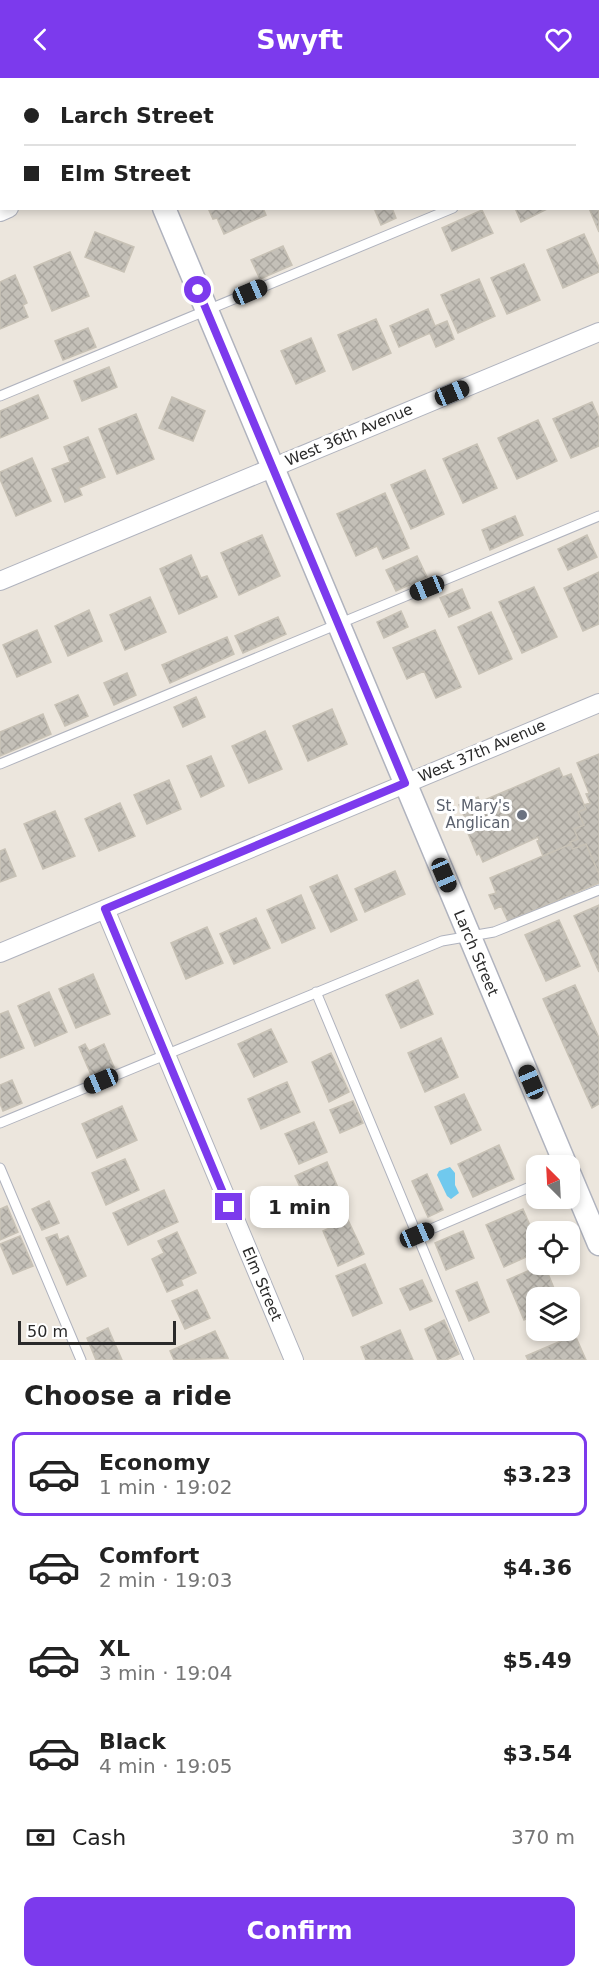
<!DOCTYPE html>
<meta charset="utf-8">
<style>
body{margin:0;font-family:"DejaVu Sans",sans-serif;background:#f6f6f6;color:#222;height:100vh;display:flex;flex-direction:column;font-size:22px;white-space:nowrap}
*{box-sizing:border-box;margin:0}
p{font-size:20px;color:#767676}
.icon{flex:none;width:33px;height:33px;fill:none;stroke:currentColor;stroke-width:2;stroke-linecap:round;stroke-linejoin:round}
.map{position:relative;height:1282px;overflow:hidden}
.details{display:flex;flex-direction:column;background:#fff;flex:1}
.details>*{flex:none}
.banner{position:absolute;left:0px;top:0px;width:600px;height:132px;box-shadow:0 3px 9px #0003;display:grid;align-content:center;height:132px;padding:0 24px;background:#fff}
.needle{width:39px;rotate:336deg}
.tools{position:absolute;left:526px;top:1077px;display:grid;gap:12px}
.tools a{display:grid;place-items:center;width:54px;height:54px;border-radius:12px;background:#fff;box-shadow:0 3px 9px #0003;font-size:30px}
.scale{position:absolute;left:18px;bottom:15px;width:158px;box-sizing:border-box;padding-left:6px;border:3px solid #2a2a2a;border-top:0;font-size:16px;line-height:21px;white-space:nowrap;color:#2a2a2a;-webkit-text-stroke:4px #fff;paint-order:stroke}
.end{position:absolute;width:27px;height:27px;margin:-14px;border:8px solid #7c3aed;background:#fff;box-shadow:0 0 0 3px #fff}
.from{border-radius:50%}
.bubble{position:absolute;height:42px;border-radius:12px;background:#fff;box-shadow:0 3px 9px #0003;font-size:20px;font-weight:600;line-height:42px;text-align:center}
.car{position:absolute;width:18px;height:36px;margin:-18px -9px;border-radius:8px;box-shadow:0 0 4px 2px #0007;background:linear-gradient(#222 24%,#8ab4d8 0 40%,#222 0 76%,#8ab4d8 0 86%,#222 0)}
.banner b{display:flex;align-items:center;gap:21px;height:57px;font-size:22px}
.banner b+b{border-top:2px solid #e0e0e0}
.banner i{width:15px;height:15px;background:#222}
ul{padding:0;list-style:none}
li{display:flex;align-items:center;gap:18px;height:84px;margin:0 12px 9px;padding:0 12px;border:3px solid transparent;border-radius:12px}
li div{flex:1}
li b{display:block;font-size:22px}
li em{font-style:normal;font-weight:600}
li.on{border-color:#7c3aed}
li>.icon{width:54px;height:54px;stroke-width:1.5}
h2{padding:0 24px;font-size:27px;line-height:72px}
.pay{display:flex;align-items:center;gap:15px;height:66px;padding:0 24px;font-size:22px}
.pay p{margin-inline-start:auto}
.action{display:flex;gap:12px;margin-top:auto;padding:12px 24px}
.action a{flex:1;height:69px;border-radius:12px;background:#7c3aed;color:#fff;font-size:24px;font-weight:600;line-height:69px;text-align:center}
header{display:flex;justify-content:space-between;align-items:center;height:78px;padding:0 24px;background:#7c3aed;color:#fff;font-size:27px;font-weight:600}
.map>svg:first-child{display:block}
.water{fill:#70c9ee}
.building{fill:url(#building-cross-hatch);stroke:#c8c2b6;stroke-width:1.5}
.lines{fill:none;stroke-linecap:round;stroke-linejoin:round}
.service-casing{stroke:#b0b3be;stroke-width:11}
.minor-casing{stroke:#b0b3be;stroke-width:20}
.tertiary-casing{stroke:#b0b3be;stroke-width:25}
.service{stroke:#fff;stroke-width:9}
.minor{stroke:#fff;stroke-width:18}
.tertiary{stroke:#fff;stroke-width:22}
.route{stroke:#7c3aed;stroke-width:8}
.worship-dot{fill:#6b7280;stroke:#fff;stroke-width:2}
.labels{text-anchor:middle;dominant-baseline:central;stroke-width:6;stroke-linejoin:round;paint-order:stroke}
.street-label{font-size:15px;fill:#2a2a2a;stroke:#fff}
.worship-label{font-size:15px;fill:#5b616d;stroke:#fff;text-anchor:end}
</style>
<header><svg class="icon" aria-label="back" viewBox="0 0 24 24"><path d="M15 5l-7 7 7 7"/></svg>Swyft<svg class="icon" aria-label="heart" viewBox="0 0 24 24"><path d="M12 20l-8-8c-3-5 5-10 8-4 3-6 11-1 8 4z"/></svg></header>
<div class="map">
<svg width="599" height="1282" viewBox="0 0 599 1282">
<defs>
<pattern id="building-cross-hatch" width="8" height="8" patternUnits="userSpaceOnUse" patternTransform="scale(1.5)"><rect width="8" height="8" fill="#c4c0b8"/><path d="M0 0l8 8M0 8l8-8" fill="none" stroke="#a9a59e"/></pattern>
</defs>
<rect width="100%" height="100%" fill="#ece6dd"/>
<path class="water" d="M 450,1089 L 455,1095 L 455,1107 L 459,1115 L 451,1121 L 447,1118 L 437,1097 L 439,1093 Z"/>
<path class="building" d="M 11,0 L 59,0 L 60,2 L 11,2 Z
M 0,34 L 2,37 L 0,74 Z
M 599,117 L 599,154 L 589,130 L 598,130 Z
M 208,130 L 263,130 L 266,137 L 224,156 L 217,140 L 213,141 Z
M 374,130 L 392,130 L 396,140 L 381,147 Z
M 515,130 L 549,130 L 521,144 Z
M 482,132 L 493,155 L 452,173 L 442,150 Z
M 95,154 L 134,169 L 124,194 L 85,179 Z
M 584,156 L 599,189 L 599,194 L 563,210 L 547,172 Z
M 283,168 L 292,187 L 260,201 L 251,182 Z
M 70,174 L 89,218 L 52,233 L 34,189 Z
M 524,186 L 540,222 L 507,236 L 491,200 Z
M 15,197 L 27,225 L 23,227 L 28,239 L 0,251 L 0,204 Z
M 479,201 L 495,238 L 458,255 L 441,217 Z
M 428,231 L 435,248 L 447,243 L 454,261 L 436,269 L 430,255 L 399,269 L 390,248 Z
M 376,241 L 391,275 L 353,292 L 338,257 Z
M 88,250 L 96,269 L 63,282 L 55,263 Z
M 311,260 L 325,293 L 296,306 L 281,273 Z
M 109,289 L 117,309 L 82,323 L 74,303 Z
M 38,317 L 48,340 L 0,360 L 0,333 Z
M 172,319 L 205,333 L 193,363 L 159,350 Z
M 592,324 L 599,340 L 599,368 L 571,380 L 553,341 Z
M 136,336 L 154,381 L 117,396 L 99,351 Z
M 538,342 L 557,383 L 517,401 L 498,360 Z
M 88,359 L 105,399 L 79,410 L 82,417 L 65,424 L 52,391 L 70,384 L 64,369 Z
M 477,366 L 497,410 L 463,425 L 443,381 Z
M 32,380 L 51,423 L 16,438 L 0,401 L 0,394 Z
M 425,392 L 444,436 L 411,451 L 391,407 Z
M 385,415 L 409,470 L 383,481 L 377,468 L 356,478 L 337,436 Z
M 515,438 L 523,457 L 490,472 L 482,452 Z
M 262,457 L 280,498 L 239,517 L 221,475 Z
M 587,457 L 597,479 L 568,492 L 558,471 Z
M 191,477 L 201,500 L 207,498 L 217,519 L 179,536 L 160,491 Z
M 417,478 L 427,499 L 396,513 L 386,492 Z
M 599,494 L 599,546 L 583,553 L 564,510 Z
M 534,509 L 557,559 L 522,575 L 499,524 Z
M 462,511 L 470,530 L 449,539 L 440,520 Z
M 150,519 L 166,554 L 125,572 L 110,537 Z
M 89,532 L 102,563 L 68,578 L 55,548 Z
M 401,533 L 408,549 L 384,560 L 377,544 Z
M 491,534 L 512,581 L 479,596 L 458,549 Z
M 278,539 L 286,556 L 243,575 L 235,558 Z
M 37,552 L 51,584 L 17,599 L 3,567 Z
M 435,552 L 461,609 L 436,620 L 424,593 L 407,601 L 393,570 Z
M 227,559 L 234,576 L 170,605 L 162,587 Z
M 127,595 L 136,617 L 114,627 L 104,605 Z
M 78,617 L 88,638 L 65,648 L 55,627 Z
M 196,619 L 205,639 L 183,649 L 174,629 Z
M 332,631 L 347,666 L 308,683 L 293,648 Z
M 43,636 L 51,656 L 0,678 L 0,654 Z
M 265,653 L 282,691 L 249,705 L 232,668 Z
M 599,676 L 599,796 L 586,766 L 573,771 L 570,764 L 578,761 L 574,751 L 584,747 L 578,734 L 586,731 L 584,727 L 590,725 L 586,716 L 589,715 L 577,685 Z
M 211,678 L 224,708 L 201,719 L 187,688 Z
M 559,690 L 563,699 L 571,696 L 586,731 L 578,734 L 584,747 L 574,751 L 578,761 L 570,764 L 571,766 L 543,778 L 537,763 L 539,762 L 538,759 L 483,784 L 479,775 L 477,777 L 462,741 L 465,740 L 459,727 L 478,719 L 480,724 Z
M 169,702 L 181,731 L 147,746 L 134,717 Z
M 120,725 L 135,758 L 99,773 L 85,741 Z
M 55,733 L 75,778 L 43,791 L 24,746 Z
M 571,766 L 573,771 L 586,766 L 599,796 L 599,805 L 508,843 L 501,828 L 495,831 L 489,817 L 496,815 L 490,800 Z
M 5,771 L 16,798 L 0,804 L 0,773 Z
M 395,793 L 405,816 L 365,834 L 355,811 Z
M 337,797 L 357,842 L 331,854 L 310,809 Z
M 301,817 L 315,850 L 282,865 L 267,832 Z
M 599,827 L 599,894 L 574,838 Z
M 256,840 L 270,870 L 234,886 L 220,856 Z
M 559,842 L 580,888 L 546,903 L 525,857 Z
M 207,849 L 223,885 L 186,901 L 171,865 Z
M 93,896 L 110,936 L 76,950 L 59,911 Z
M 418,902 L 433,936 L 401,950 L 386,917 Z
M 575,907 L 599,960 L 599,1026 L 592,1030 L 543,921 Z
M 49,914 L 67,954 L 35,968 L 18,928 Z
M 8,933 L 24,970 L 0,980 L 0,936 Z
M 271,951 L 287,984 L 254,999 L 238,966 Z
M 441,960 L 458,999 L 425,1014 L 408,975 Z
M 85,966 L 89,973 L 104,966 L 114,989 L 92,999 L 79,969 Z
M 331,975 L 349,1014 L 329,1024 L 312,984 Z
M 12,1002 L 22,1025 L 3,1033 L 0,1025 L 0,1007 Z
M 287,1004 L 300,1034 L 261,1051 L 248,1021 Z
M 464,1016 L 481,1052 L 451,1066 L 435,1029 Z
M 353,1023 L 363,1045 L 340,1055 L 330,1032 Z
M 122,1028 L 137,1062 L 97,1080 L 82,1046 Z
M 314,1044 L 327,1074 L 299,1086 L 285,1056 Z
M 499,1067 L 514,1101 L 473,1119 L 458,1086 Z
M 125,1081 L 139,1112 L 106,1127 L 92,1095 Z
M 327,1084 L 345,1126 L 314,1140 L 295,1098 Z
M 427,1096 L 443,1132 L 428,1139 L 412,1103 Z
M 164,1112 L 178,1144 L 128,1167 L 113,1135 Z
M 49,1123 L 59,1145 L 42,1152 L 32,1131 Z
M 7,1128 L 18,1154 L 0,1162 L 0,1131 Z
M 523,1131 L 537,1164 L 537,1174 L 504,1189 L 486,1147 Z
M 348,1142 L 364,1176 L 338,1188 L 323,1153 Z
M 463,1153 L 474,1180 L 446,1192 L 435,1165 Z
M 177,1154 L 196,1195 L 181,1202 L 183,1207 L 167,1214 L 152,1181 L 164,1175 L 158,1163 Z
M 57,1156 L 59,1162 L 68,1158 L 86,1198 L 67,1207 L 46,1160 Z
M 20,1158 L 33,1188 L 13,1196 L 0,1166 Z
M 365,1186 L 382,1225 L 353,1238 L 336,1198 Z
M 544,1186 L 558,1220 L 537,1220 L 537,1236 L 524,1242 L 507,1202 Z
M 422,1202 L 432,1223 L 410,1232 L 400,1211 Z
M 477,1204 L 489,1234 L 469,1243 L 456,1213 Z
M 197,1212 L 210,1240 L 185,1251 L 172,1223 Z
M 444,1242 L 459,1276 L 446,1282 L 438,1282 L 425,1251 Z
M 108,1250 L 122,1282 L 96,1282 L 87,1260 Z
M 400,1252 L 413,1282 L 366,1282 L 361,1269 Z
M 215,1253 L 228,1280 L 174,1282 L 170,1273 Z
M 575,1257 L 586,1282 L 528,1282 L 526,1278 Z"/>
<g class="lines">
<defs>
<path id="service" d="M 598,70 L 599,70
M 0,318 L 453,130
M 0,686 L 599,438
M 316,914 L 469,1282
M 0,1045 L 442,863 L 494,854 L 599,812
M 0,1090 L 81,1282
M 417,1157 L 537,1106"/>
<path id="minor" d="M 317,2 L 321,0
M 0,134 L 9,130
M 0,503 L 599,254
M 105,831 L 294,1282
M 0,875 L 599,625"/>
<path id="tertiary" d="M 110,0 L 110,2
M 164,130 L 566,1088
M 570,1097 L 599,1166"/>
</defs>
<use href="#service" class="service-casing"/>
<use href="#minor" class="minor-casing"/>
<use href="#tertiary" class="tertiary-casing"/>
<use href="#service" class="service"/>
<use href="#minor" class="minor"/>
<use href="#tertiary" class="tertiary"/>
</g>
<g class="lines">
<path class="route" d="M 198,212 L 405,705 L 105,831 L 229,1129"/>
</g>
<circle class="worship-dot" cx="522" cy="737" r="6"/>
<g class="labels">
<g class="street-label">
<text transform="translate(349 357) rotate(-23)">West 36th Avenue</text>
<text transform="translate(482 673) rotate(-23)">West 37th Avenue</text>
<text transform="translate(476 875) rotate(67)">Larch Street</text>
<text transform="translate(262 1206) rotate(67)">Elm Street</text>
</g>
<g class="worship-label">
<text x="510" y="728">St. Mary's<tspan x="510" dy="17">Anglican</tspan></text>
</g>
</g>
</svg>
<div class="tools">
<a><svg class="needle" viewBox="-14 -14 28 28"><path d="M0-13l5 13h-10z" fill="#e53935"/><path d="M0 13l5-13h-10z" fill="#767676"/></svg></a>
<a><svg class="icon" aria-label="locate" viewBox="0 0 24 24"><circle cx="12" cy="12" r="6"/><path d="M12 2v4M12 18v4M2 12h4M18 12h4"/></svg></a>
<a><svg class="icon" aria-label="layers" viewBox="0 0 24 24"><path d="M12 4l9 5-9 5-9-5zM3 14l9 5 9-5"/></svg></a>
</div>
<div class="scale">50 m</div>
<i class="end from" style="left:198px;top:212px"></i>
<i class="end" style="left:229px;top:1129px"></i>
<div class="bubble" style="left:250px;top:1108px;width:99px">1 min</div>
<i class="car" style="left:250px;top:214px;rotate:67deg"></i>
<i class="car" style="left:452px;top:315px;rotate:67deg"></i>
<i class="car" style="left:427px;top:510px;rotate:248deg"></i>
<i class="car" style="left:444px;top:797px;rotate:157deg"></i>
<i class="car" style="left:101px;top:1003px;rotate:247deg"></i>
<i class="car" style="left:531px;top:1004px;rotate:337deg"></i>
<i class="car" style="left:417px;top:1157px;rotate:67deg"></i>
<div class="banner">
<b><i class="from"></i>Larch Street</b>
<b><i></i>Elm Street</b>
</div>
</div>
<section class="details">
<h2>Choose a ride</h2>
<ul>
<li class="on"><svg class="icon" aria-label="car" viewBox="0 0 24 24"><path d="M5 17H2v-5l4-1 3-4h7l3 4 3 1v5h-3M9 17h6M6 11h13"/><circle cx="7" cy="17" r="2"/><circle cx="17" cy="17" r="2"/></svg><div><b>Economy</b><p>1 min · 19:02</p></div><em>$3.23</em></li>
<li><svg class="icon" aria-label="car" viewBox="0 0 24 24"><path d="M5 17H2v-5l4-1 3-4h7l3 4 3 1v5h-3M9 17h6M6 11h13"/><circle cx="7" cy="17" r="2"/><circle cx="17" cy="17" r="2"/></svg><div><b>Comfort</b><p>2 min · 19:03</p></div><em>$4.36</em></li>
<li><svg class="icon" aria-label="car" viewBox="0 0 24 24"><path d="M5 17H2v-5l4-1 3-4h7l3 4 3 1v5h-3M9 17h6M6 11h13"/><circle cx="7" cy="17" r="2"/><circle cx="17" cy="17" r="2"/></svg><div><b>XL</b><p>3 min · 19:04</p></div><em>$5.49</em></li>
<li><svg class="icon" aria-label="car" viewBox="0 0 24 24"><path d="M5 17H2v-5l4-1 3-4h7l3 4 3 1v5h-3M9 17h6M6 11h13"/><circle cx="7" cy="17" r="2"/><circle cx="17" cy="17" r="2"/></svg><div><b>Black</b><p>4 min · 19:05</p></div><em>$3.54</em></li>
</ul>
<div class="pay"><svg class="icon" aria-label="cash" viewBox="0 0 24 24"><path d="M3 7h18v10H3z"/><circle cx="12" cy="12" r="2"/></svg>Cash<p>370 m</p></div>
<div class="action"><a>Confirm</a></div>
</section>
